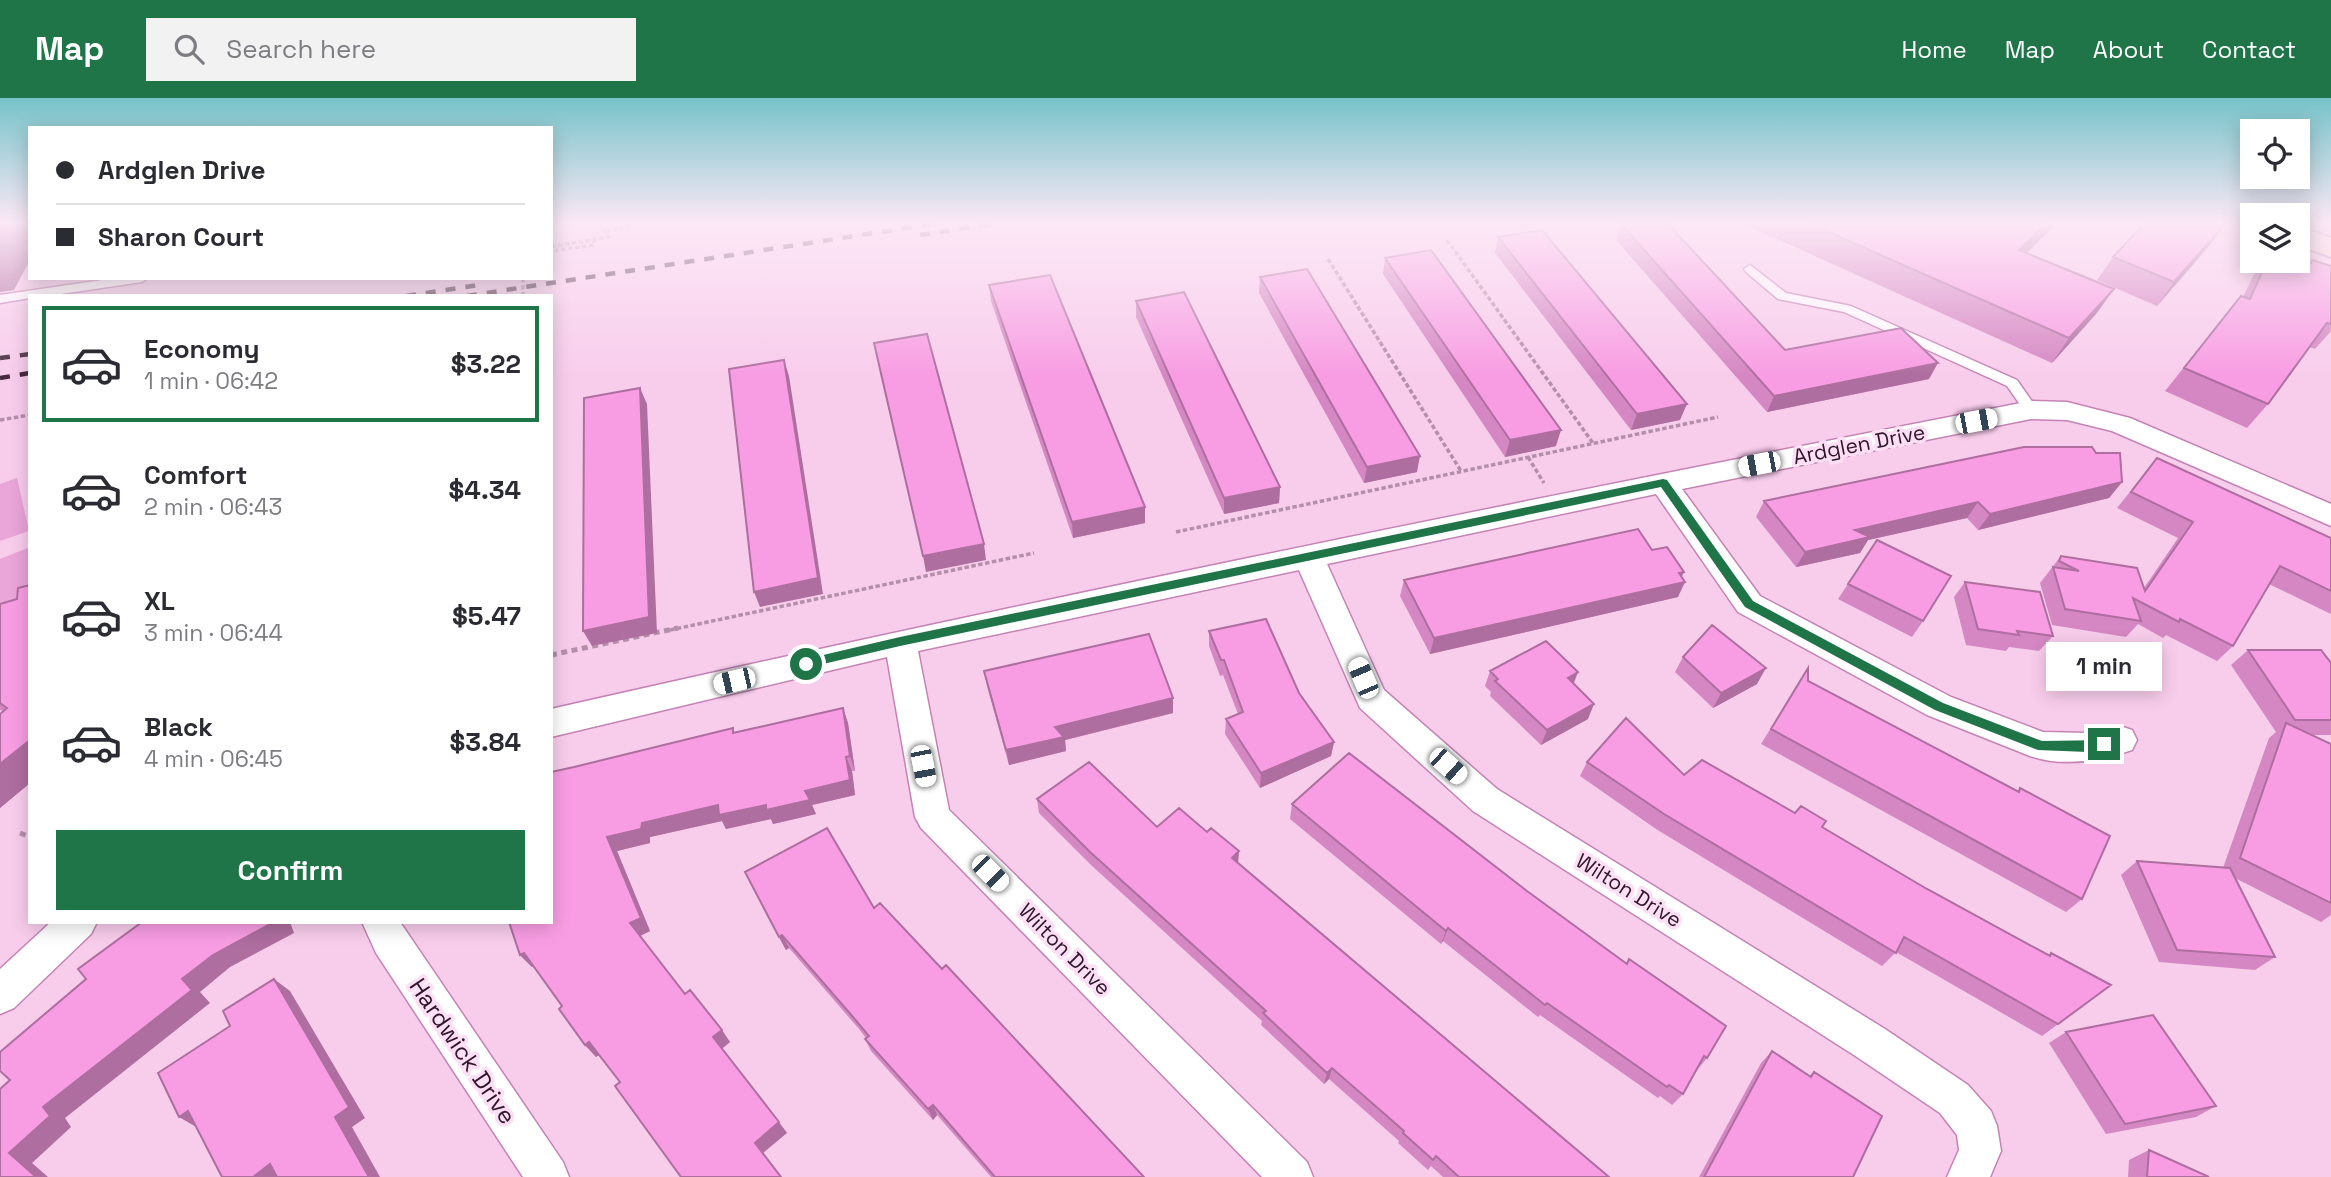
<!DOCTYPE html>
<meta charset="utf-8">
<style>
body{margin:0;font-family:"Space Grotesk",sans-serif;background:#f2f2f3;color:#2b2b33;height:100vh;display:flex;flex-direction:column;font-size:26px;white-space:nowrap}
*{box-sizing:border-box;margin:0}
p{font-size:23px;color:#7c7c81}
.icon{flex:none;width:38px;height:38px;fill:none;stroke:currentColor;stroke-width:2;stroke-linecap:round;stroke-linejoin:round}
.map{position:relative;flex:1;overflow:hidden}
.sheet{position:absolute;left:28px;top:196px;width:525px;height:630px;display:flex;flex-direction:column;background:#fff;border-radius:0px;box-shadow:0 4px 18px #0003}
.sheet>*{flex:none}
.top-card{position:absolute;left:28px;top:28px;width:525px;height:154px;border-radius:0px;box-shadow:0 4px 18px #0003;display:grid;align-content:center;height:154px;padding:0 28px;background:#fff}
.tools{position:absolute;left:2240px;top:21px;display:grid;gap:14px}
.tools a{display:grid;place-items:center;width:70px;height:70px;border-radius:0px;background:#fff;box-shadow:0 4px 18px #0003;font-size:35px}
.end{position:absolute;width:32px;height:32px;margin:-16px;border:9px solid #1f7548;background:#fff;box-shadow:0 0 0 4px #fff}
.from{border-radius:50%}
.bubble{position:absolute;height:49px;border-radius:0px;background:#fff;box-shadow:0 4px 18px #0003;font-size:23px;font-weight:700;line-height:49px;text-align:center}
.car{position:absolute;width:21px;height:42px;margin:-21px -10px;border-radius:9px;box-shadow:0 0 5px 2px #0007;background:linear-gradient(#fff 24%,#345 0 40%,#fff 0 76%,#345 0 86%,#fff 0)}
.top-card b{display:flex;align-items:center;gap:24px;height:66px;font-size:26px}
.top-card b+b{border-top:2px solid #e1e1e2}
.top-card i{width:18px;height:18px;background:#2b2b33}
ul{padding:12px 0 0;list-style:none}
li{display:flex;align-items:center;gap:21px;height:116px;margin:0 14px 10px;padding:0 14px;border:4px solid transparent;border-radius:0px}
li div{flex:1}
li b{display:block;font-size:26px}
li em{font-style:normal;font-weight:700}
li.current{border-color:#1f7548}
li>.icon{width:63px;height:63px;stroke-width:1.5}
.primary-button{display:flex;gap:14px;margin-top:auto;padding:14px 28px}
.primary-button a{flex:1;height:80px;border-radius:0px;background:#1f7548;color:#fff;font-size:28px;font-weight:700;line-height:80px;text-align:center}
header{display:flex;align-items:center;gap:42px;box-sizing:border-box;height:98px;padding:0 35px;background:#1f7548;color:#fff}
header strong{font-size:33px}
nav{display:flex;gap:38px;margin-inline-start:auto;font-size:24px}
.search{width:490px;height:63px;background:#f2f2f3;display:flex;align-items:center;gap:18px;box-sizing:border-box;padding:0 24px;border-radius:0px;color:#7c7c81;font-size:26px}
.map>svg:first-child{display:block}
.green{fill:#eaa5d9}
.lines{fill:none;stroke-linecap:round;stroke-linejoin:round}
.lane-casing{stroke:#c583b5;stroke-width:3}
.street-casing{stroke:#c583b5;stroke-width:3}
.secondary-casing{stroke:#c583b5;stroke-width:4}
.path-far1{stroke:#b48faa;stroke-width:3.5;stroke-dasharray:4.5 2.5;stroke-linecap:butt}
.path{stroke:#b48faa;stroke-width:5;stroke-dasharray:6 4.5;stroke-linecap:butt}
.lane{fill:#fff;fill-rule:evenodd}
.street{fill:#fff;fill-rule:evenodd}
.secondary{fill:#f7dbd4;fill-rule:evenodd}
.rail{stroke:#472b40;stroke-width:4.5;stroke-dasharray:10 10;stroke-linecap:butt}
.path-bridge{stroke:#b48faa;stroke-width:3.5;stroke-dasharray:4.5 2.5;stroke-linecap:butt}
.wall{fill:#d587c3}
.shaded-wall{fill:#ae6e9f}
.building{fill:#f89de3;stroke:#ae6e9f;stroke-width:2}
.route{fill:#1f7548}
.labels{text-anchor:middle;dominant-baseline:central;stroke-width:7;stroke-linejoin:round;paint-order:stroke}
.street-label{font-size:21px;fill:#30162a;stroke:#fcdff4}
.near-street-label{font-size:24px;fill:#30162a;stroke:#fcdff4}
</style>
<header>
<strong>Map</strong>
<div class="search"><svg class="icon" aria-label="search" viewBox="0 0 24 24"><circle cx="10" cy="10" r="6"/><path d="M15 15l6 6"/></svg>Search here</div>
<nav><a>Home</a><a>Map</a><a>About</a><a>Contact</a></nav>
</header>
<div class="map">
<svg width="2331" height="1079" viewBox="0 0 2331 1079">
<rect width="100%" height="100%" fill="#f8cdec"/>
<path class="green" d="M 17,380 L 29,433 L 0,443 L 0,386 Z
M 30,449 L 30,508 L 0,518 L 0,461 Z"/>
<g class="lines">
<defs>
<path id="lane" d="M 1750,167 L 1786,195 L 1851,208 L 2017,282 L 2038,312 L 2036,315 L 2026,315 L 2007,288 L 1844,214 L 1778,201 L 1746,174 L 1744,171 Z
M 116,180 L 148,180 L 142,184 L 47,198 L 30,198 L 30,200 L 0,205 L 0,197 Z"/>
<path id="street" d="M 2031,303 L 2067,304 L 2130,320 L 2331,406 L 2331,428 L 2112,333 L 2067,322 L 2031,321 L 1682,391 L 1760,498 L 1951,599 L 2043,634 L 2088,635 L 2120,628 L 2132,632 L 2137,642 L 2132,652 C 2100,663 2062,669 2030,658 L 1927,617 L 1738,514 L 1656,396 L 1327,466 L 1384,592 L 1497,691 L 1885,931 L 1968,987 L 1991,1013 L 1997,1028 L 2001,1053 L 1990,1079 L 1947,1079 L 1959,1052 L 1957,1037 L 1940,1015 L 1857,959 L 1473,713 L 1360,610 L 1299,472 L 918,553 L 949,712 L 1307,1064 L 1313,1079 L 1262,1079 L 921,730 L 915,719 L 887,559 L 551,639 L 551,611 C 1043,499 1536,400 2031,303 Z
M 51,824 L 97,824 L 91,836 L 14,910 L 0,916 L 0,871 Z
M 362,824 L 400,824 L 563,1064 L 569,1079 L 523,1079 L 376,855 Z"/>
<path id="secondary" d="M 2298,128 L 2331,140 L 2331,159 L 2298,147 Z"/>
</defs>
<use href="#lane" class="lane-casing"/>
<use href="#street" class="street-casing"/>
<use href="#secondary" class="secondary-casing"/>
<path class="path-far1" d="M 606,134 L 631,126
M 1447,142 L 1593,345
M 551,149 L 608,139 L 601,126
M 1328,161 L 1461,373
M 0,322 L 30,317
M 1528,359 L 1544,385
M 1176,434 L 1718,319
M 670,532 L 1034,455"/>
<path class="path" d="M 551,557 L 678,530
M 20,735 L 30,739"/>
<use href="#lane" class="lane"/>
<use href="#street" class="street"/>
<use href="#secondary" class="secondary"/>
<path class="rail" d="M 920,137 L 991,126
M 406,198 L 479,187
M 467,198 L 932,126
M 0,260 L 30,256
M 0,280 L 30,275"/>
<path class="path-bridge" d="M 551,148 L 594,142 L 594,147 L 551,153
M 523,180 L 523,198"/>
</g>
<path class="wall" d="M 1621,126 L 1785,252 L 1929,281 L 1767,314 L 1616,142 Z
M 1744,126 L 2056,126 L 2027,155 L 2114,191 L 2096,216 L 2052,265 Z
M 2225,126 L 2209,148 L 2157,208 L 2097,182 L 2113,159 Z
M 1498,139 L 1680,322 L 1631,332 L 1495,155 Z
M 1385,160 L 1556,348 L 1505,359 L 1383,176 Z
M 2312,162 L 2331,168 L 2331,233 L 2315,251 L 2309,249 L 2268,306 L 2247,330 L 2165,293 L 2241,198 L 2243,199 L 2254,176 L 2264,163 L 2298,163 L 2310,165 Z
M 1260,179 L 1417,374 L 1364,385 L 1259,195 Z
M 989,187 L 1145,409 L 1145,425 L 1073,440 L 991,203 Z
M 1136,203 L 1280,389 L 1279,405 L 1224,416 L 1136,219 Z
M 2096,355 L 2122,384 L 2109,400 L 1978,432 L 1967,420 L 1868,442 L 1860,455 L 1796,469 L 1756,419 L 1764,403 Z
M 2157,360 L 2331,440 L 2331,516 L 2269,486 L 2233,548 L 2217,563 L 2166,537 L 2163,540 L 2138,526 L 2126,539 L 2052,527 L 2040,485 L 2061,458 L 2144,490 L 2178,440 L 2117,410 Z
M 1682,479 L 1678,499 L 1430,556 L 1400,498 L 1404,482 Z
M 1965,484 L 2053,538 L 2039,553 L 2009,549 L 2006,553 L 1966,547 L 1954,499 Z
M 1848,486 L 1923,523 L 1912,539 L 1838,501 Z
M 30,487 L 30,685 L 0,710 L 0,616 L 3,613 L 0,612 L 0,506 L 17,501 Z
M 1209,533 L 1299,595 L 1334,644 L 1331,658 L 1260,690 L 1225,636 L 1226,621 L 1238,616 L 1223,577 L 1220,578 L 1209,548 Z
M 2248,552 L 2331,565 L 2331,637 L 2311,637 L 2331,646 L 2331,817 L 2321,824 L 2235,780 L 2275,859 L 2255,872 L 2159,864 L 2121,777 L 2137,763 L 2223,770 L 2269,640 L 2276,634 L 2231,567 Z
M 1683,559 L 1757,586 L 1713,610 L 1675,574 Z
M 1808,570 L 1808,583 L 2018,693 L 2020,690 L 2082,801 L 2066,814 L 1761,646 Z
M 984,573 L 1173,600 L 1173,615 L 1065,642 L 1066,653 L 1009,667 L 987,588 Z
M 1490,573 L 1574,586 L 1588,621 L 1541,647 L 1490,598 L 1491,594 L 1485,588 Z
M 843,610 L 848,625 L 855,673 L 852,673 L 855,697 L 812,707 L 816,716 L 773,726 L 771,721 L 726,731 L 722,723 L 650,739 L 650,745 L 617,753 L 650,833 L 640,838 L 685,896 L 730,944 L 722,951 L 787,1035 L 620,984 L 599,957 L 596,959 L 585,947 L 562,908 L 534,868 L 532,869 L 520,857 L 551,824 L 574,669 Z
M 1587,664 L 1684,677 L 1795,715 L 1822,729 L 1927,791 L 2048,857 L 2051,855 L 2111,887 L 2042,938 L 1896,854 L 1882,868 L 1656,731 L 1580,678 Z
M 1037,701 L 1157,729 L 1238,764 L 1609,1079 L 1443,1079 L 1431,1068 L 1428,1072 L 1398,1045 L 1399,1043 L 1329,981 L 1324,986 L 1261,927 L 1262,923 L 1091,767 L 1039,715 Z
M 1292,706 L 1527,793 L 1707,960 L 1697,972 L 1683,996 L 1672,1007 L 1660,998 L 1658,1000 L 1540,917 L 1538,919 L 1443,843 L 1441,846 L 1290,721 Z
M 745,774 L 874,810 L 942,871 L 1144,1079 L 991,1079 L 937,1017 L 933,1022 L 871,953 L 865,941 L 866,940 L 859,931 L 789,850 L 786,852 Z
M 2066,934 L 2216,1008 L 2196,1019 L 2106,1036 L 2049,945 Z
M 1772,953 L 1809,978 L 1814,974 L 1853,1079 L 1699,1079 L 1761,965 Z
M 2149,1052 L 2209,1079 L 2128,1079 L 2129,1062 Z"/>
<path class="shaded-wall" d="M 0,126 L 30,126 L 30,166 L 27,167 L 14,192 L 0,194 Z
M 2046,126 L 2056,126 L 2004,177 L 2019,152 Z
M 2225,126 L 2209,148 L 2157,208 L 2174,184 Z
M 2114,191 L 2096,216 L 2052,265 L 2069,240 Z
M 784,262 L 789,278 L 823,496 L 760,509 L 754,494 Z
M 1938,265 L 1929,281 L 1767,314 L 1774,298 Z
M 640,290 L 647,306 L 657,535 L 592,548 L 583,533 Z
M 1687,306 L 1680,322 L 1631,332 L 1637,316 Z
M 1561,332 L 1556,348 L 1505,359 L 1510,342 Z
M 1420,358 L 1417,374 L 1364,385 L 1367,369 Z
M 2122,384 L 2109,400 L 1978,432 L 1990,416 Z
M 1280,389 L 1279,405 L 1224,416 L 1224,400 Z
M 1978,404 L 1967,420 L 1868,442 L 1860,455 L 1796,469 L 1805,454 L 1855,432 Z
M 1145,409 L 1145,425 L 1073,440 L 1072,424 Z
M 984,446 L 986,462 L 926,474 L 923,458 Z
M 1684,474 L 1679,485 L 1685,484 L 1678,499 L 1430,556 L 1434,540 Z
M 1766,570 L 1757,586 L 1713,610 L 1721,595 Z
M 1578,574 L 1572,590 L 1568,580 Z
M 1173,600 L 1173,615 L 1065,642 L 1066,653 L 1009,667 L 1006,652 L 1055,629 Z
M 1594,606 L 1588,621 L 1541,647 L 1547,632 Z
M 843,610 L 848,625 L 855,673 L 850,658 Z
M 30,642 L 30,685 L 0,710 L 0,666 Z
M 1334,644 L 1331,658 L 1260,690 L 1261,675 Z
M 846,659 L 852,673 L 855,697 L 812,707 L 816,716 L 773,726 L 771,721 L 726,731 L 722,723 L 650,739 L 650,745 L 617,753 L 650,833 L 640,838 L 630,825 L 607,739 L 642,725 L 718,707 L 766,707 L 805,693 Z
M 1239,753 L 1238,767 L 1232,760 Z
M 274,824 L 290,824 L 294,835 L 230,869 L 200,894 L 210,905 L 65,1020 L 71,1029 L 32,1065 L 48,1079 L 34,1079 L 9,1055 L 43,1009 L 182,881 L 213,857 Z
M 1448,830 L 1443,843 L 1441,846 L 1446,833 Z
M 782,837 L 789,850 L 786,852 L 779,839 Z
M 524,855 L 536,868 L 532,869 L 520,857 Z
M 274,881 L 290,893 L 365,1020 L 352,1029 L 380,1079 L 369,1079 L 335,1019 Z
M 722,932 L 730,944 L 721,951 L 713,939 Z
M 589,944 L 600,956 L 596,959 L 585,947 Z
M 1332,970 L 1329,981 L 1324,986 L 1327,975 Z
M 933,1007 L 937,1017 L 933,1022 L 928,1011 Z
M 188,1013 L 198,1030 L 179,1019 Z
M 779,1024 L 787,1035 L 763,1055 L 755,1045 Z
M 270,1066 L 284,1079 L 253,1079 Z"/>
<path class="building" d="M 1621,126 L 1668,126 L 1785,252 L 1901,230 L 1938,265 L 1774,298 Z
M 1810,126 L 2046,126 L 2019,152 L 2114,191 L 2069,240 Z
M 2144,126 L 2225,126 L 2174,184 L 2113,159 Z
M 1542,132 L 1687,306 L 1637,316 L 1498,139 Z
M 1431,152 L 1561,332 L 1510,342 L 1385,160 Z
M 2298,161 L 2311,165 L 2312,162 L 2331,168 L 2331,226 L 2327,225 L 2268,306 L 2184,270 L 2241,198 L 2250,201 L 2267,163 L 2298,163 Z
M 1307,171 L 1420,358 L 1367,369 L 1260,179 Z
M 1050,177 L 1145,409 L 1072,424 L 989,187 Z
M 1184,194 L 1280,389 L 1224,400 L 1136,203 Z
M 927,236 L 984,446 L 923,458 L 874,245 Z
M 784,262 L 818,480 L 754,494 L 729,271 Z
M 640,290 L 649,519 L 583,533 L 584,300 Z
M 2024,349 L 2092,349 L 2096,355 L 2120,355 L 2122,384 L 1990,416 L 1978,404 L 1855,432 L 1870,439 L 1805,454 L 1764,403 Z
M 2157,360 L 2331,440 L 2331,493 L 2280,468 L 2233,548 L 2180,521 L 2179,524 L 2133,500 L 2141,523 L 2065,511 L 2053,469 L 2079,473 L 2059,463 L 2061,458 L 2137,470 L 2145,493 L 2193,424 L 2131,394 Z
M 1638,431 L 1652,452 L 1667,449 L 1684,474 L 1679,475 L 1685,484 L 1434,540 L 1404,482 Z
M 1877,442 L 1951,478 L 1923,523 L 1848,486 Z
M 1965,484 L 2040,494 L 2053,538 L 2017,533 L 2019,537 L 1978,531 Z
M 30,487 L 30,642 L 0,666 L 0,616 L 7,610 L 0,605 L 0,506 L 17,501 L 18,490 Z
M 1266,521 L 1299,595 L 1334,644 L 1261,675 L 1226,621 L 1243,614 L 1224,562 L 1221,562 L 1209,533 Z
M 1712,527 L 1766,570 L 1721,595 L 1683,559 Z
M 1149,536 L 1173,600 L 1055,629 L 1064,639 L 1006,652 L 984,573 Z
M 1546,543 L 1578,574 L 1568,580 L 1594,606 L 1547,632 L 1495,583 L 1498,581 L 1490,573 Z
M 2248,552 L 2321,552 L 2331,565 L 2331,622 L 2295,622 Z
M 1808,570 L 1808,583 L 2019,694 L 2020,690 L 2110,738 L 2082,801 L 1771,631 Z
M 843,610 L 850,658 L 846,659 L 850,682 L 805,693 L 810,702 L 766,712 L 766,707 L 719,717 L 718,707 L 642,725 L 641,731 L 607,739 L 641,820 L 630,825 L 685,896 L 690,892 L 722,932 L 713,939 L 779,1024 L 755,1045 L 781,1079 L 681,1079 L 615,988 L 620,984 L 589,944 L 585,947 L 559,911 L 562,908 L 524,855 L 520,857 L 509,824 L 551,824 L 551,674 L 574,669 L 733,630 L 733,635 Z
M 1626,620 L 1684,677 L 1702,662 L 1795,715 L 1801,708 L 1826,723 L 1822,729 L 1927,791 L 2050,858 L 2051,855 L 2111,887 L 2058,926 L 1904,839 L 1896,855 L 1664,716 L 1587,664 Z
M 2286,625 L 2331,646 L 2331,805 L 2240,760 Z
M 1349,655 L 1527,793 L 1627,866 L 1629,861 L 1726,928 L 1707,960 L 1704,958 L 1683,996 L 1669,987 L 1667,989 L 1547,905 L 1545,907 L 1448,830 L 1446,833 L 1292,706 Z
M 1089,664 L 1157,729 L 1179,710 L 1207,734 L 1211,730 L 1239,753 L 1232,760 L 1609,1079 L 1459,1079 L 1436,1058 L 1433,1062 L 1403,1035 L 1404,1033 L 1332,970 L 1327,975 L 1263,915 L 1266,913 L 1090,754 L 1037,701 Z
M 827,730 L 874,810 L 880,805 L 942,871 L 946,867 L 1144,1079 L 995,1079 L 933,1007 L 928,1011 L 865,941 L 869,938 L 853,919 L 782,837 L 779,839 L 745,774 Z
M 2137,763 L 2230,770 L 2275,859 L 2177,852 Z
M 142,824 L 274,824 L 213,857 L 182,881 L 192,892 L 43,1009 L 50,1018 L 9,1055 L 35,1078 L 34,1079 L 0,1079 L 0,991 L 10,982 L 0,973 L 0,954 L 86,881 L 78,871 Z
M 274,881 L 349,1009 L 335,1019 L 369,1079 L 277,1079 L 270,1066 L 253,1079 L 222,1079 L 188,1013 L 179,1019 L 158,975 L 230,928 L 223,913 Z
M 2153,917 L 2216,1008 L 2125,1026 L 2066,934 Z
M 1772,953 L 1811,979 L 1814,974 L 1882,1018 L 1853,1079 L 1704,1079 Z
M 2149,1052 L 2209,1079 L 2147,1079 Z"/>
<linearGradient id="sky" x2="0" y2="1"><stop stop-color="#76c3c9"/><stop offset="0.45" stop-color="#fce8f6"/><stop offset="1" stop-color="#fce8f6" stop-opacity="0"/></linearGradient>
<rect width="2331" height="277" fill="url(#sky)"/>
<path class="route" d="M 1663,381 L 1667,382 L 1753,503 L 1943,605 L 2042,643 L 2108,642 L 2108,649 L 2088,654 L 2038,652 L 1935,612 L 1745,509 L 1661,389 L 900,548 L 806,570 L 800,566 L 806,561 L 900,539 Z"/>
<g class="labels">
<g class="street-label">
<text transform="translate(1859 346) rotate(-11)">Ardglen Drive</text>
<text transform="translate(1629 792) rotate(32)">Wilton Drive</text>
<text transform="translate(1065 851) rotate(45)">Wilton Drive</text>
</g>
<g class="near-street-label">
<text transform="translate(463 953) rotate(56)">Hardwick Drive</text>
</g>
</g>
</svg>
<div class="tools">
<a><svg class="icon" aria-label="locate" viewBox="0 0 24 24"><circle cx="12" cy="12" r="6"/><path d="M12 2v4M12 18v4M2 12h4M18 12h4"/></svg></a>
<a><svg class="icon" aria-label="layers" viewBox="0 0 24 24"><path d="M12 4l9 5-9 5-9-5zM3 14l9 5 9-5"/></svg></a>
</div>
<i class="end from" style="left:806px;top:566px"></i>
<i class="end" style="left:2104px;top:646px"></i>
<div class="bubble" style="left:2046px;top:544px;width:116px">1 min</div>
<i class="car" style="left:1976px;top:323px;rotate:79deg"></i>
<i class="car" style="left:1759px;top:366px;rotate:259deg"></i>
<i class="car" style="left:1363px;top:580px;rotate:337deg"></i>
<i class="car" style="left:734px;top:583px;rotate:257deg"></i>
<i class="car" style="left:923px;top:668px;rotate:169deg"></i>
<i class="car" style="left:1448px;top:668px;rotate:132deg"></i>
<i class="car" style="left:990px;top:775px;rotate:135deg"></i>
<div class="top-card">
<b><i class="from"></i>Ardglen Drive</b>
<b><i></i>Sharon Court</b>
</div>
<section class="sheet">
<ul>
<li class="current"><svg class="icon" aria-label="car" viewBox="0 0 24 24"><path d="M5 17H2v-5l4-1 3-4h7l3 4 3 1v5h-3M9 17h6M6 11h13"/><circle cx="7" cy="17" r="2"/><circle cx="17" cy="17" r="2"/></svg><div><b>Economy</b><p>1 min · 06:42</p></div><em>$3.22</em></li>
<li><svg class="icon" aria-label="car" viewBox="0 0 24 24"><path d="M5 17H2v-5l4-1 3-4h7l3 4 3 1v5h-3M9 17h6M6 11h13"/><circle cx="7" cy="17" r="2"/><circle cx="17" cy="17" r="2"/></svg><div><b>Comfort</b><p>2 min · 06:43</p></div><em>$4.34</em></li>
<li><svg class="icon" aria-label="car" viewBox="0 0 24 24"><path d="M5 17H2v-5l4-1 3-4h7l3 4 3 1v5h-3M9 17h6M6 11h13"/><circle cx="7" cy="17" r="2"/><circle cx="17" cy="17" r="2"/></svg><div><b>XL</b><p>3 min · 06:44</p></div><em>$5.47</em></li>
<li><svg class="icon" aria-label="car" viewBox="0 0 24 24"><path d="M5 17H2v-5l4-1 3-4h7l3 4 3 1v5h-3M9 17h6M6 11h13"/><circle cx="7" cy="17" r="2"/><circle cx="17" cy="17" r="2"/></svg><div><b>Black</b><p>4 min · 06:45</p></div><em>$3.84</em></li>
</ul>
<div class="primary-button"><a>Confirm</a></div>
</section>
</div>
